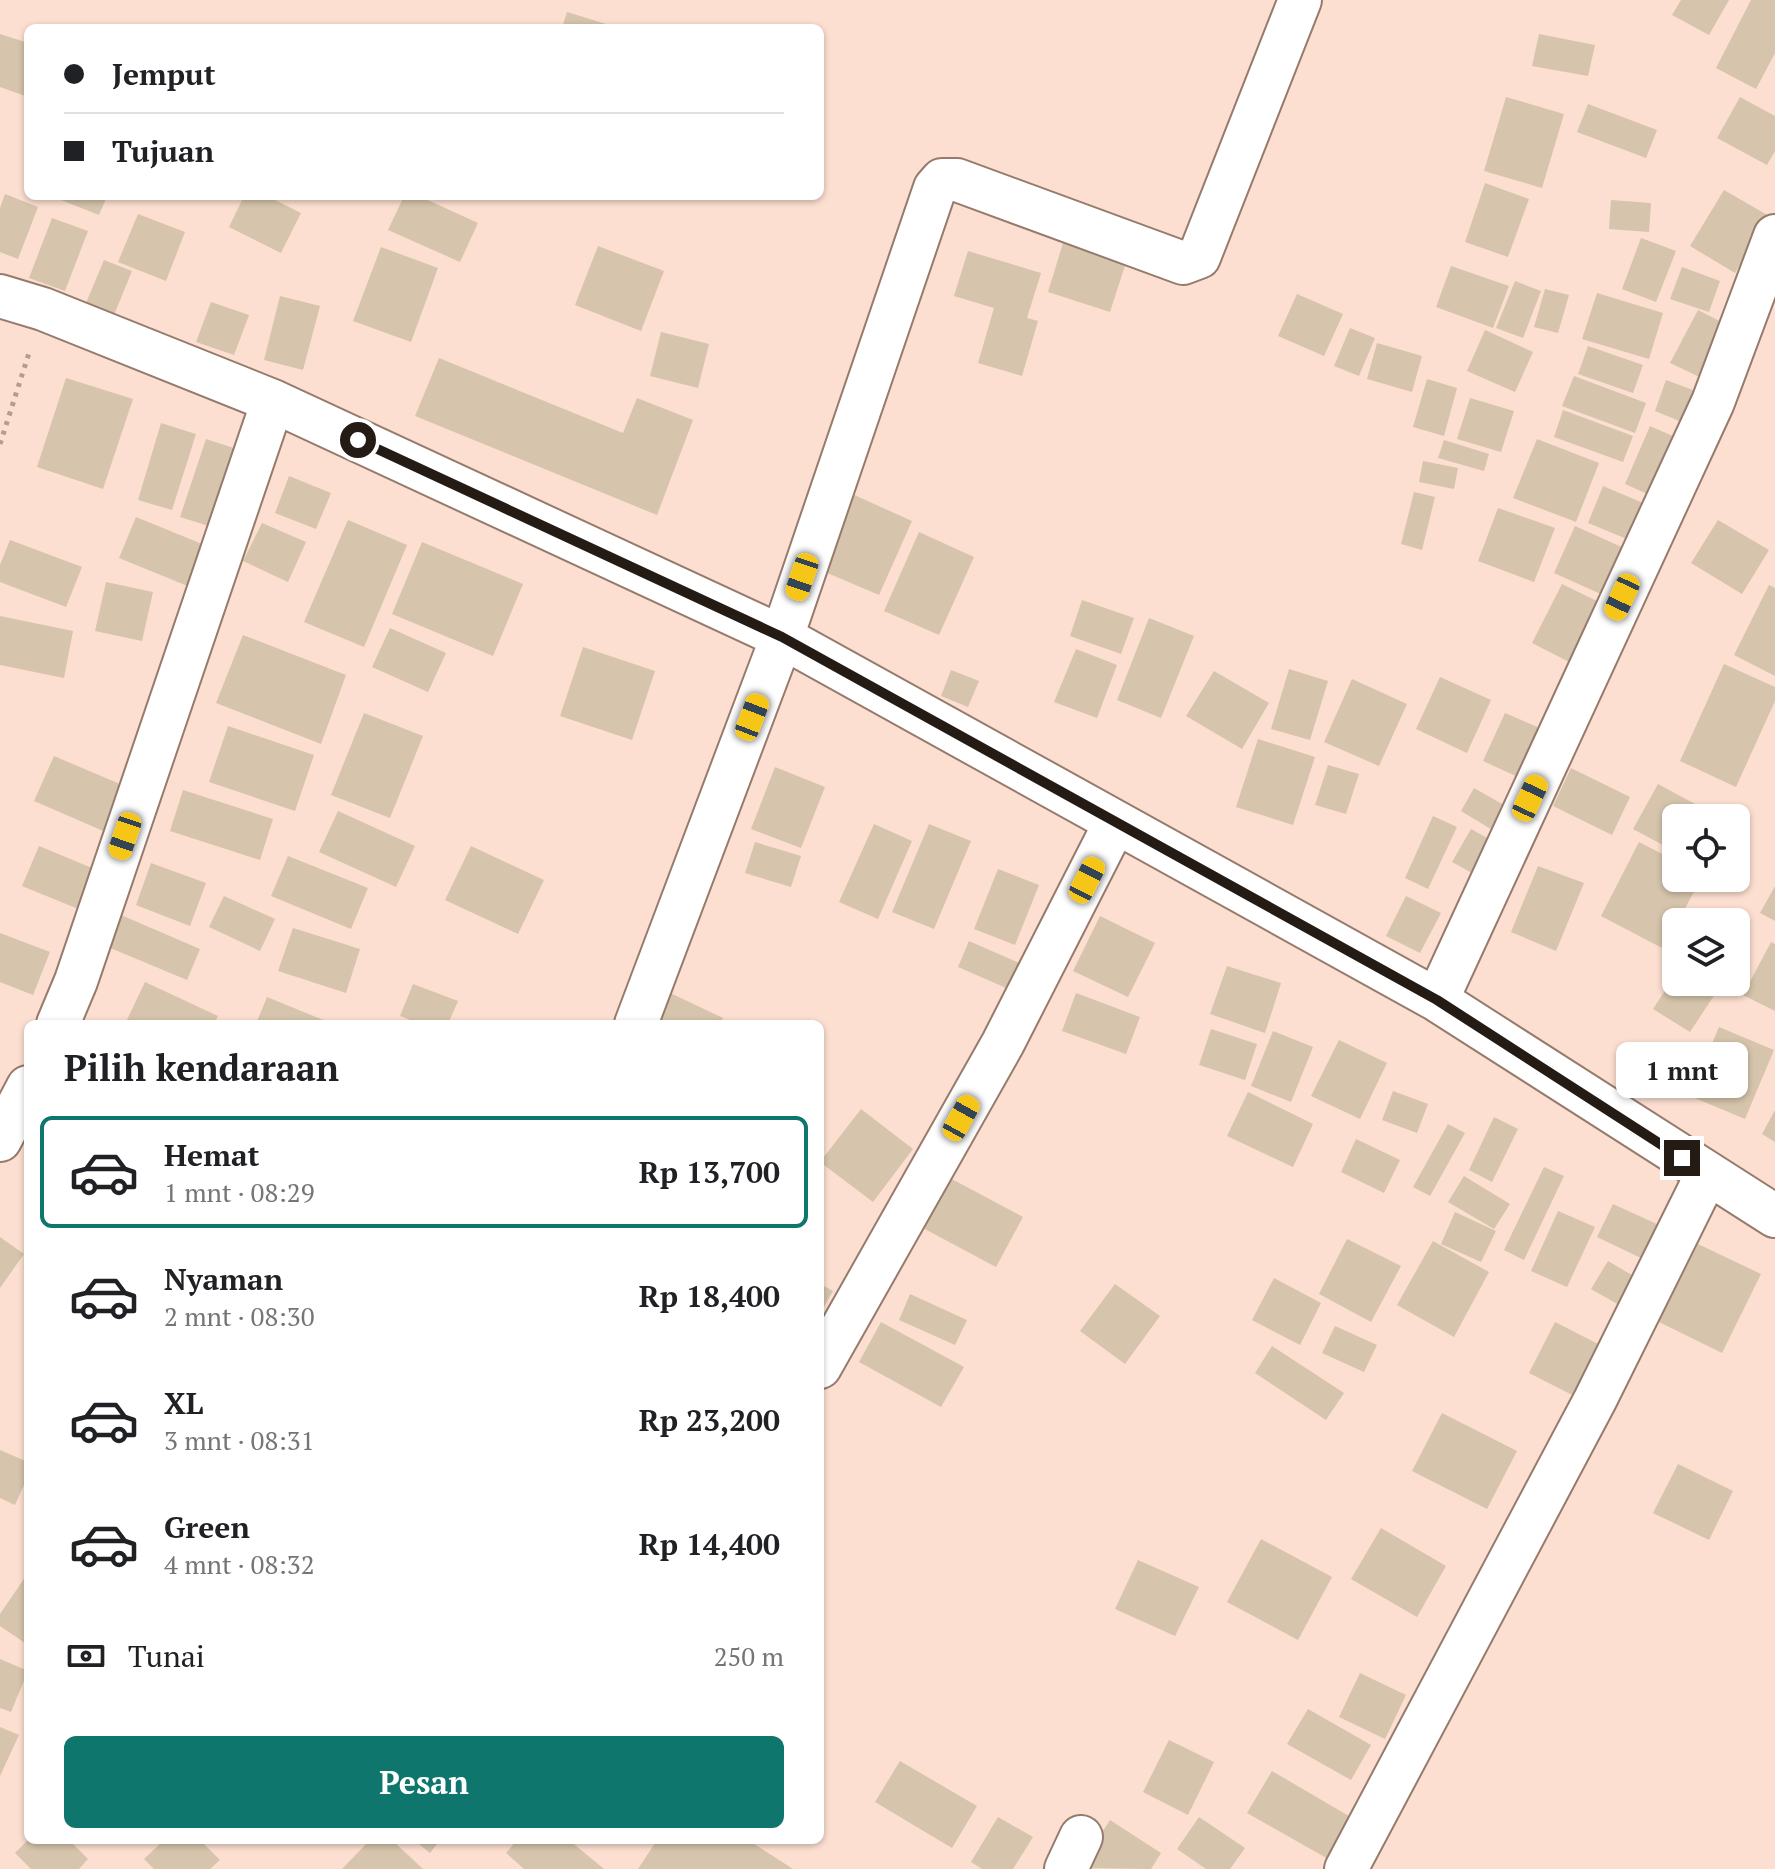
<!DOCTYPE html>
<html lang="id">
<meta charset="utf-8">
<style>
body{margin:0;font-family:"PT Serif",serif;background:#f6f6f6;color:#202124;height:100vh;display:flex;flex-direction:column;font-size:30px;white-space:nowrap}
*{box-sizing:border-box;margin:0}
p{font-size:26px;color:#757577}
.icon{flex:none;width:44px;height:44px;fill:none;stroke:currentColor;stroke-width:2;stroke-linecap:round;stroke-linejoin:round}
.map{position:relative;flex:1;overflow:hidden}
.side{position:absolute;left:24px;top:1020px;width:800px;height:824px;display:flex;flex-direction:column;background:#fff;border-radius:12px;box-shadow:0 2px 6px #0004}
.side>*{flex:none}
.guide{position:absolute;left:24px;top:24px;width:800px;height:176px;border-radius:12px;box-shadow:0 2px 6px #0004;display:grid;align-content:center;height:176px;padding:0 40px;background:#fff}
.buttons{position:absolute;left:1662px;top:804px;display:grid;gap:16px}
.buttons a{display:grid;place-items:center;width:88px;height:88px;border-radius:12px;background:#fff;box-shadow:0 2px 6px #0004;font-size:40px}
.end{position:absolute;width:36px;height:36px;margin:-18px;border:10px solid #251b15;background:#fff;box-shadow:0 0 0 4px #fff}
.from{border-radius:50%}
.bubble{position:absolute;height:56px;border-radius:12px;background:#fff;box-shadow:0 2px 6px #0004;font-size:26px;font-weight:800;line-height:56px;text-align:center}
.car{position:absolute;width:24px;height:48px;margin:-24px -12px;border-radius:10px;box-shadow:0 0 6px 2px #0007;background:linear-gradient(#f5c518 24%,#345 0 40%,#f5c518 0 76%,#345 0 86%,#f5c518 0)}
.guide b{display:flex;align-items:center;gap:28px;height:76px;font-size:30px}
.guide b+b{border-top:2px solid #e0e0e0}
.guide i{width:20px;height:20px;background:#202124}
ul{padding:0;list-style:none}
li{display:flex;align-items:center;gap:24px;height:112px;margin:0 16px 12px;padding:0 24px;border:4px solid transparent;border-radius:12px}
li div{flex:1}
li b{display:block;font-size:30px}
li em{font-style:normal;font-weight:800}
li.selected{border-color:#0f766e}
li>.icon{width:72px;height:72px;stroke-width:1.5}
h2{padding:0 40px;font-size:36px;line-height:96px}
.pay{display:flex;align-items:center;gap:20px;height:88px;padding:0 40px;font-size:30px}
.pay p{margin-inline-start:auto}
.button{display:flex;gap:16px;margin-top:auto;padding:16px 40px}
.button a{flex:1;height:92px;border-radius:12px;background:#0f766e;color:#fff;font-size:32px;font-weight:800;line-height:92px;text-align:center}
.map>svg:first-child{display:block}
.building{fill:#d6c4ac}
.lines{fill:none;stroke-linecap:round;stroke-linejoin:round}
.street-casing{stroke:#967b6d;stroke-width:46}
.path{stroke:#b39d91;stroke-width:5;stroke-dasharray:4 6;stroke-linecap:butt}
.street{stroke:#fff;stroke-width:42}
.route{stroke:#251b15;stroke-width:10}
</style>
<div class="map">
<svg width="1775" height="1869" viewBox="0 0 1775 1869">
<rect width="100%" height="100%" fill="#fcdfd0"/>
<path class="building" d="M 1681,0 L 1729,0 L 1709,35 L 1672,15 Z
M 1751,0 L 1775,0 L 1775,53 L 1756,89 L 1716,68 Z
M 567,12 L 616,27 L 615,28 L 562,28 Z
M 0,34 L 28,43 L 28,97 L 0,87 Z
M 1539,34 L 1595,45 L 1588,76 L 1532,66 Z
M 1506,97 L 1564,114 L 1542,188 L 1484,171 Z
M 1740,97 L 1775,116 L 1775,151 L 1767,165 L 1717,138 Z
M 1588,104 L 1657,130 L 1646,158 L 1577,132 Z
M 1485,183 L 1529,199 L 1508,257 L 1465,242 Z
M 1724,190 L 1769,216 L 1735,273 L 1690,246 Z
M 5,194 L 38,207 L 18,259 L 0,252 L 0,208 Z
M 51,196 L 107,196 L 99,215 Z
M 244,196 L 267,196 L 301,213 L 281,253 L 229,227 Z
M 404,196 L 419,196 L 478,223 L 460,262 L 388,230 Z
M 1611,200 L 1651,203 L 1649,232 L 1609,229 Z
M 138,214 L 185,232 L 166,281 L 118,262 Z
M 52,218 L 88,231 L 65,291 L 29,278 Z
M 1067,230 L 1130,250 L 1110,312 L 1048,292 Z
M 1641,238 L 1676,251 L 1656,302 L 1622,289 Z
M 598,246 L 664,271 L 641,331 L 575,305 Z
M 381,247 L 438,268 L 411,342 L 353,321 Z
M 968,251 L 1041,273 L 1027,318 L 1038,321 L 1022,376 L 978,363 L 994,308 L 954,296 Z
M 104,260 L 132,271 L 114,315 L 86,303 Z
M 1451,266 L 1509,286 L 1493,328 L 1436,307 Z
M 1682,267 L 1720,281 L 1709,312 L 1670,299 Z
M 1515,281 L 1541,291 L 1523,338 L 1496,328 Z
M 1545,289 L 1569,295 L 1558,333 L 1534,327 Z
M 1597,293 L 1663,313 L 1649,359 L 1582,339 Z
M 1297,294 L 1343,314 L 1324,356 L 1278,336 Z
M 280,296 L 320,306 L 303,370 L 264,360 Z
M 211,302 L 249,315 L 234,355 L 196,342 Z
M 1698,310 L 1737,330 L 1710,382 L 1670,363 Z
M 1350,328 L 1375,338 L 1359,376 L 1334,366 Z
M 1485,330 L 1533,352 L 1515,392 L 1467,371 Z
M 661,332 L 709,344 L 698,388 L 650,376 Z
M 1377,343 L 1422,356 L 1412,392 L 1367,379 Z
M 1588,346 L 1643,365 L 1633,393 L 1578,374 Z
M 439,358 L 623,433 L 637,398 L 693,420 L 657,515 L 415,416 Z
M 1574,376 L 1646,403 L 1635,433 L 1562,406 Z
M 66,378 L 133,399 L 103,489 L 37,467 Z
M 1427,379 L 1457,388 L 1444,436 L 1413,427 Z
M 1666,380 L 1709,396 L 1696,428 L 1655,411 Z
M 1470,398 L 1514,411 L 1501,452 L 1457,439 Z
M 1563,410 L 1633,436 L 1623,462 L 1554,437 Z
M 161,423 L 196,434 L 172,510 L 138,500 Z
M 1650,426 L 1689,443 L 1663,501 L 1625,484 Z
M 206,439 L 243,451 L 218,529 L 180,517 Z
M 1537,439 L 1599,463 L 1576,522 L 1513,498 Z
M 1444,440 L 1489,454 L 1484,471 L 1438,458 Z
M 1423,461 L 1458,468 L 1454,489 L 1419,482 Z
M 289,476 L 331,493 L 316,529 L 275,513 Z
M 1603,486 L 1655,508 L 1639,544 L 1588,523 Z
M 1414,492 L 1435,497 L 1422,550 L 1401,544 Z
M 852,494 L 912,521 L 879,595 L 818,569 Z
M 1498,508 L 1555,528 L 1534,582 L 1478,561 Z
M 136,517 L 207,546 L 190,587 L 119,558 Z
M 348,520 L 407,545 L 364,647 L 304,622 Z
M 1718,520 L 1769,550 L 1742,594 L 1691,563 Z
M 262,523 L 306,542 L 288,582 L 243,561 Z
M 1575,526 L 1635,553 L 1614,600 L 1554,573 Z
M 919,532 L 974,557 L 939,635 L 884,611 Z
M 10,540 L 82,567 L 66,607 L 0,582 L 0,565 Z
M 422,542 L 523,584 L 493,656 L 392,614 Z
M 106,582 L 153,592 L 142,641 L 95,631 Z
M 1562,584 L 1609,607 L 1579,667 L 1532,643 Z
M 1769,585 L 1775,588 L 1775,676 L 1734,655 Z
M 1082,600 L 1134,618 L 1121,654 L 1070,636 Z
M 0,616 L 73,631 L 64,678 L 0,665 Z
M 1149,618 L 1194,636 L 1161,718 L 1117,700 Z
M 390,628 L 446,653 L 428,692 L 372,667 Z
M 243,635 L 346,675 L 321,744 L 216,703 Z
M 583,647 L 655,671 L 632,740 L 560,716 Z
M 1076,649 L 1117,665 L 1097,718 L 1054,702 Z
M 1724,664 L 1775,687 L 1775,701 L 1736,787 L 1680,761 Z
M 1289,669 L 1328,681 L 1310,740 L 1271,729 Z
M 951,670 L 979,681 L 968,707 L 941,696 Z
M 1214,671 L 1269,703 L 1242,749 L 1186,716 Z
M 1440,677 L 1491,700 L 1467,753 L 1416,729 Z
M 1352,679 L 1407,704 L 1379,766 L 1324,742 Z
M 364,713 L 423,736 L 390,818 L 331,795 Z
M 1505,713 L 1542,729 L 1520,778 L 1483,761 Z
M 228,726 L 314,755 L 295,811 L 209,782 Z
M 1258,739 L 1315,757 L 1293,825 L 1236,807 Z
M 54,756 L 127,787 L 108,833 L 34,801 Z
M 1328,765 L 1359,774 L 1346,814 L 1315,805 Z
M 775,767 L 825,787 L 801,848 L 751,829 Z
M 1571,768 L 1630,797 L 1612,835 L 1553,806 Z
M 1658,784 L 1721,818 L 1676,818 L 1676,852 L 1633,829 Z
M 1474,788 L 1518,813 L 1504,837 L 1461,811 Z
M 183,790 L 273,819 L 260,860 L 170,831 Z
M 338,811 L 415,846 L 396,887 L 319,852 Z
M 1433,816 L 1457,827 L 1428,889 L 1405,878 Z
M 874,824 L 912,841 L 878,919 L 839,902 Z
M 929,824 L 971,841 L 934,929 L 892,912 Z
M 1471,829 L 1500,845 L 1481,878 L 1452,862 Z
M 755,842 L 801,856 L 791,887 L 745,873 Z
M 1639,842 L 1676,861 L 1676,878 L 1701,878 L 1678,922 L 1676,922 L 1664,949 L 1601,916 Z
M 39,846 L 104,873 L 88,913 L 22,886 Z
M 471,846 L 544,880 L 518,934 L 445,900 Z
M 288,856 L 368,888 L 351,929 L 271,896 Z
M 151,863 L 206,883 L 190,926 L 136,905 Z
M 1538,866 L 1584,883 L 1556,951 L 1511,932 Z
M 998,869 L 1039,885 L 1015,945 L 974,929 Z
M 1775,886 L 1775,921 L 1760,913 Z
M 224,896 L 275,919 L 260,951 L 209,927 Z
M 1406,896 L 1441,913 L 1420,953 L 1386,936 Z
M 121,915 L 200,949 L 187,980 L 108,947 Z
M 1100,916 L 1155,943 L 1128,997 L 1073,971 Z
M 293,928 L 360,949 L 346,993 L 278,971 Z
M 0,933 L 50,952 L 33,995 L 0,982 Z
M 969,941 L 1024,965 L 1013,991 L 958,967 Z
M 1771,942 L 1775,944 L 1775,1011 L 1743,995 Z
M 1227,966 L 1281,983 L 1265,1033 L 1210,1014 Z
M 1676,974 L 1676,982 L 1723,982 L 1690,1032 L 1653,1009 Z
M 145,982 L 218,1016 L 214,1024 L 125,1024 Z
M 413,984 L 458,1001 L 448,1024 L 420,1024 L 400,1016 Z
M 668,992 L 723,1018 L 720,1024 L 653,1024 Z
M 1076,993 L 1140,1017 L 1126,1054 L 1062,1031 Z
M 267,997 L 333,1024 L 256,1024 Z
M 1719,1027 L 1774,1050 L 1745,1119 L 1690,1096 Z
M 1211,1029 L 1257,1044 L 1245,1080 L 1199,1065 Z
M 1273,1031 L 1313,1047 L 1291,1102 L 1251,1086 Z
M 1339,1040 L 1387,1063 L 1360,1119 L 1311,1096 Z
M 1393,1091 L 1428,1104 L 1417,1133 L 1382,1120 Z
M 1248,1092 L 1313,1124 L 1293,1167 L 1227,1136 Z
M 861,1109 L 913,1149 L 873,1202 L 820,1162 Z
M 1775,1110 L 1775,1142 L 1762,1134 Z
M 1494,1117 L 1518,1129 L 1492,1182 L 1469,1170 Z
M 1448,1124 L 1465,1133 L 1430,1196 L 1413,1187 Z
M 1356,1139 L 1400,1160 L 1384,1193 L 1341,1172 Z
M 1544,1167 L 1564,1176 L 1524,1260 L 1504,1250 Z
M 1464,1176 L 1510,1204 L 1494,1229 L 1448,1202 Z
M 948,1177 L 1023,1217 L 996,1267 L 921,1227 Z
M 1613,1204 L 1659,1225 L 1643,1259 L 1597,1237 Z
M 1558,1211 L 1595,1227 L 1567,1287 L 1531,1271 Z
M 1455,1212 L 1496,1231 L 1481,1262 L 1441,1244 Z
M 0,1237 L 24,1254 L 0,1288 Z
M 1347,1239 L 1401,1266 L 1371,1322 L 1319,1294 Z
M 1433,1241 L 1489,1272 L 1454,1337 L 1397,1305 Z
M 1698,1244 L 1761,1274 L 1722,1353 L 1659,1322 Z
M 1608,1261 L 1642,1281 L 1626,1309 L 1591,1289 Z
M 1274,1278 L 1321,1303 L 1300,1345 L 1252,1320 Z
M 820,1284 L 833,1291 L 820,1314 Z
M 1115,1284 L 1160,1316 L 1125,1364 L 1080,1331 Z
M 910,1294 L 967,1320 L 955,1345 L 899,1320 Z
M 881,1322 L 964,1367 L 941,1407 L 859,1362 Z
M 1555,1322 L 1612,1351 L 1586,1402 L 1529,1373 Z
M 1335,1326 L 1377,1345 L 1364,1372 L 1322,1353 Z
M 1272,1346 L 1344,1393 L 1326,1420 L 1255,1373 Z
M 1442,1413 L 1517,1451 L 1487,1509 L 1412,1471 Z
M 0,1450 L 28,1462 L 28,1476 L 15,1505 L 0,1498 Z
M 1678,1464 L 1733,1491 L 1709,1540 L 1653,1513 Z
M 1381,1528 L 1446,1566 L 1417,1617 L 1351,1579 Z
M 1261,1539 L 1332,1577 L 1298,1640 L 1227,1602 Z
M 1138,1560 L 1199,1587 L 1175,1636 L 1115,1609 Z
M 28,1573 L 28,1645 L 0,1626 L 0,1614 Z
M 0,1659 L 28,1671 L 11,1712 L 0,1708 Z
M 1360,1673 L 1406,1695 L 1385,1739 L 1339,1717 Z
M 1308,1709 L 1371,1745 L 1351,1780 L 1287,1744 Z
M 0,1727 L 19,1735 L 0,1776 Z
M 1169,1740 L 1214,1762 L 1188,1815 L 1143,1792 Z
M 900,1761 L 977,1806 L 952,1848 L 875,1802 Z
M 1272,1771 L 1354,1819 L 1330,1860 L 1247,1813 Z
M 998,1817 L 1033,1837 L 1013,1869 L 982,1869 L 971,1862 Z
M 1199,1817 L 1245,1848 L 1230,1869 L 1206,1869 L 1177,1849 Z
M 1110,1820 L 1161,1853 L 1151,1869 L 1079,1868 Z
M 28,1840 L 69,1840 L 88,1859 L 79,1869 L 31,1869 L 15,1853 Z
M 164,1840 L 200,1840 L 220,1860 L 210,1869 L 154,1869 L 144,1859 Z
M 370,1840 L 392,1840 L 423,1869 L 342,1869 Z
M 414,1840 L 440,1840 L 430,1853 Z
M 517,1840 L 569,1840 L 604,1869 L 524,1869 L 506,1853 Z
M 657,1840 L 748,1840 L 793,1869 L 638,1869 Z"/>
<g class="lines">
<defs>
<path id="street" d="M 0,296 L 43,309 L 273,401 L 782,637 L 1437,1000 L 1775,1216
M 1437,1000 L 1713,402 L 1775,236
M 58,1024 L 76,981 L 273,401
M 636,1024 L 782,637 L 935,188 L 942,180 L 957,180 L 1183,263 L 1199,257 L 1300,0
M 0,1140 L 28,1087
M 820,1367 L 1003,1043 L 1115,823
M 1066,1869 L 1081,1837
M 1346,1869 L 1595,1400 L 1707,1174"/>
</defs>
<use href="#street" class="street-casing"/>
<path class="path" d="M 0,444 L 30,350"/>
<use href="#street" class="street"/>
</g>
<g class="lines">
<path class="route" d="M 358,440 L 782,637 L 1437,1000 L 1682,1158"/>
</g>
</svg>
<div class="buttons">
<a><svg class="icon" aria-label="locate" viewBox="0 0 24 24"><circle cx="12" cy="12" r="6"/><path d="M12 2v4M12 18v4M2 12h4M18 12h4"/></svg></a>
<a><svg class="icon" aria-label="layers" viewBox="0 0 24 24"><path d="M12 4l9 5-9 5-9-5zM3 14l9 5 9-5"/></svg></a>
</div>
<i class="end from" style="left:358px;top:440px"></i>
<i class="end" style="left:1682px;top:1158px"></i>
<div class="bubble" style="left:1616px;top:1042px;width:132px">1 mnt</div>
<i class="car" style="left:802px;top:577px;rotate:199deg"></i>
<i class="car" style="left:1622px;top:597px;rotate:205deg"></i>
<i class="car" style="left:752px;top:717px;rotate:21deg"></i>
<i class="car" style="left:1530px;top:798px;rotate:25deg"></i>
<i class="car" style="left:125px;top:836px;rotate:199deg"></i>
<i class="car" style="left:1087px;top:880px;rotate:27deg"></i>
<i class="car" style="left:961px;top:1118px;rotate:29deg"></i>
<div class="guide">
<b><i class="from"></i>Jemput</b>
<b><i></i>Tujuan</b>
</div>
<section class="side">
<h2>Pilih kendaraan</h2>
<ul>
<li class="selected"><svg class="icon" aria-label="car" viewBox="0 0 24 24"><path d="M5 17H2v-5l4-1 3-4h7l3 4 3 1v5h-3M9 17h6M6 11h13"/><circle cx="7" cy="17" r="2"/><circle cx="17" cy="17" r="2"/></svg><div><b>Hemat</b><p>1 mnt · 08:29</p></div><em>Rp 13,700</em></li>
<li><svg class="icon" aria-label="car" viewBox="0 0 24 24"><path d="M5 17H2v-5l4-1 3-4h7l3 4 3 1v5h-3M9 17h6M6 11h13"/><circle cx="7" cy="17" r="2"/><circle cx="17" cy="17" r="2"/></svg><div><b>Nyaman</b><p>2 mnt · 08:30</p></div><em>Rp 18,400</em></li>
<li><svg class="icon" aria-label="car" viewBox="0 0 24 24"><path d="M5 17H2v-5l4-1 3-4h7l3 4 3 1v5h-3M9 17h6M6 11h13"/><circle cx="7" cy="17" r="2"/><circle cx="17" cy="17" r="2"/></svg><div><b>XL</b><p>3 mnt · 08:31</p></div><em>Rp 23,200</em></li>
<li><svg class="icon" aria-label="car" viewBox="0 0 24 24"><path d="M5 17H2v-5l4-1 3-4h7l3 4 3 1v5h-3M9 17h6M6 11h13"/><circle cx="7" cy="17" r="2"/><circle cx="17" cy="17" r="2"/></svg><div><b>Green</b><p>4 mnt · 08:32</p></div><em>Rp 14,400</em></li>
</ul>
<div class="pay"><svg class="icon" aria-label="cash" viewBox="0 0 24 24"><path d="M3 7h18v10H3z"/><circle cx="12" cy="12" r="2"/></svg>Tunai<p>250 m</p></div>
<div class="button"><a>Pesan</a></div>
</section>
</div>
